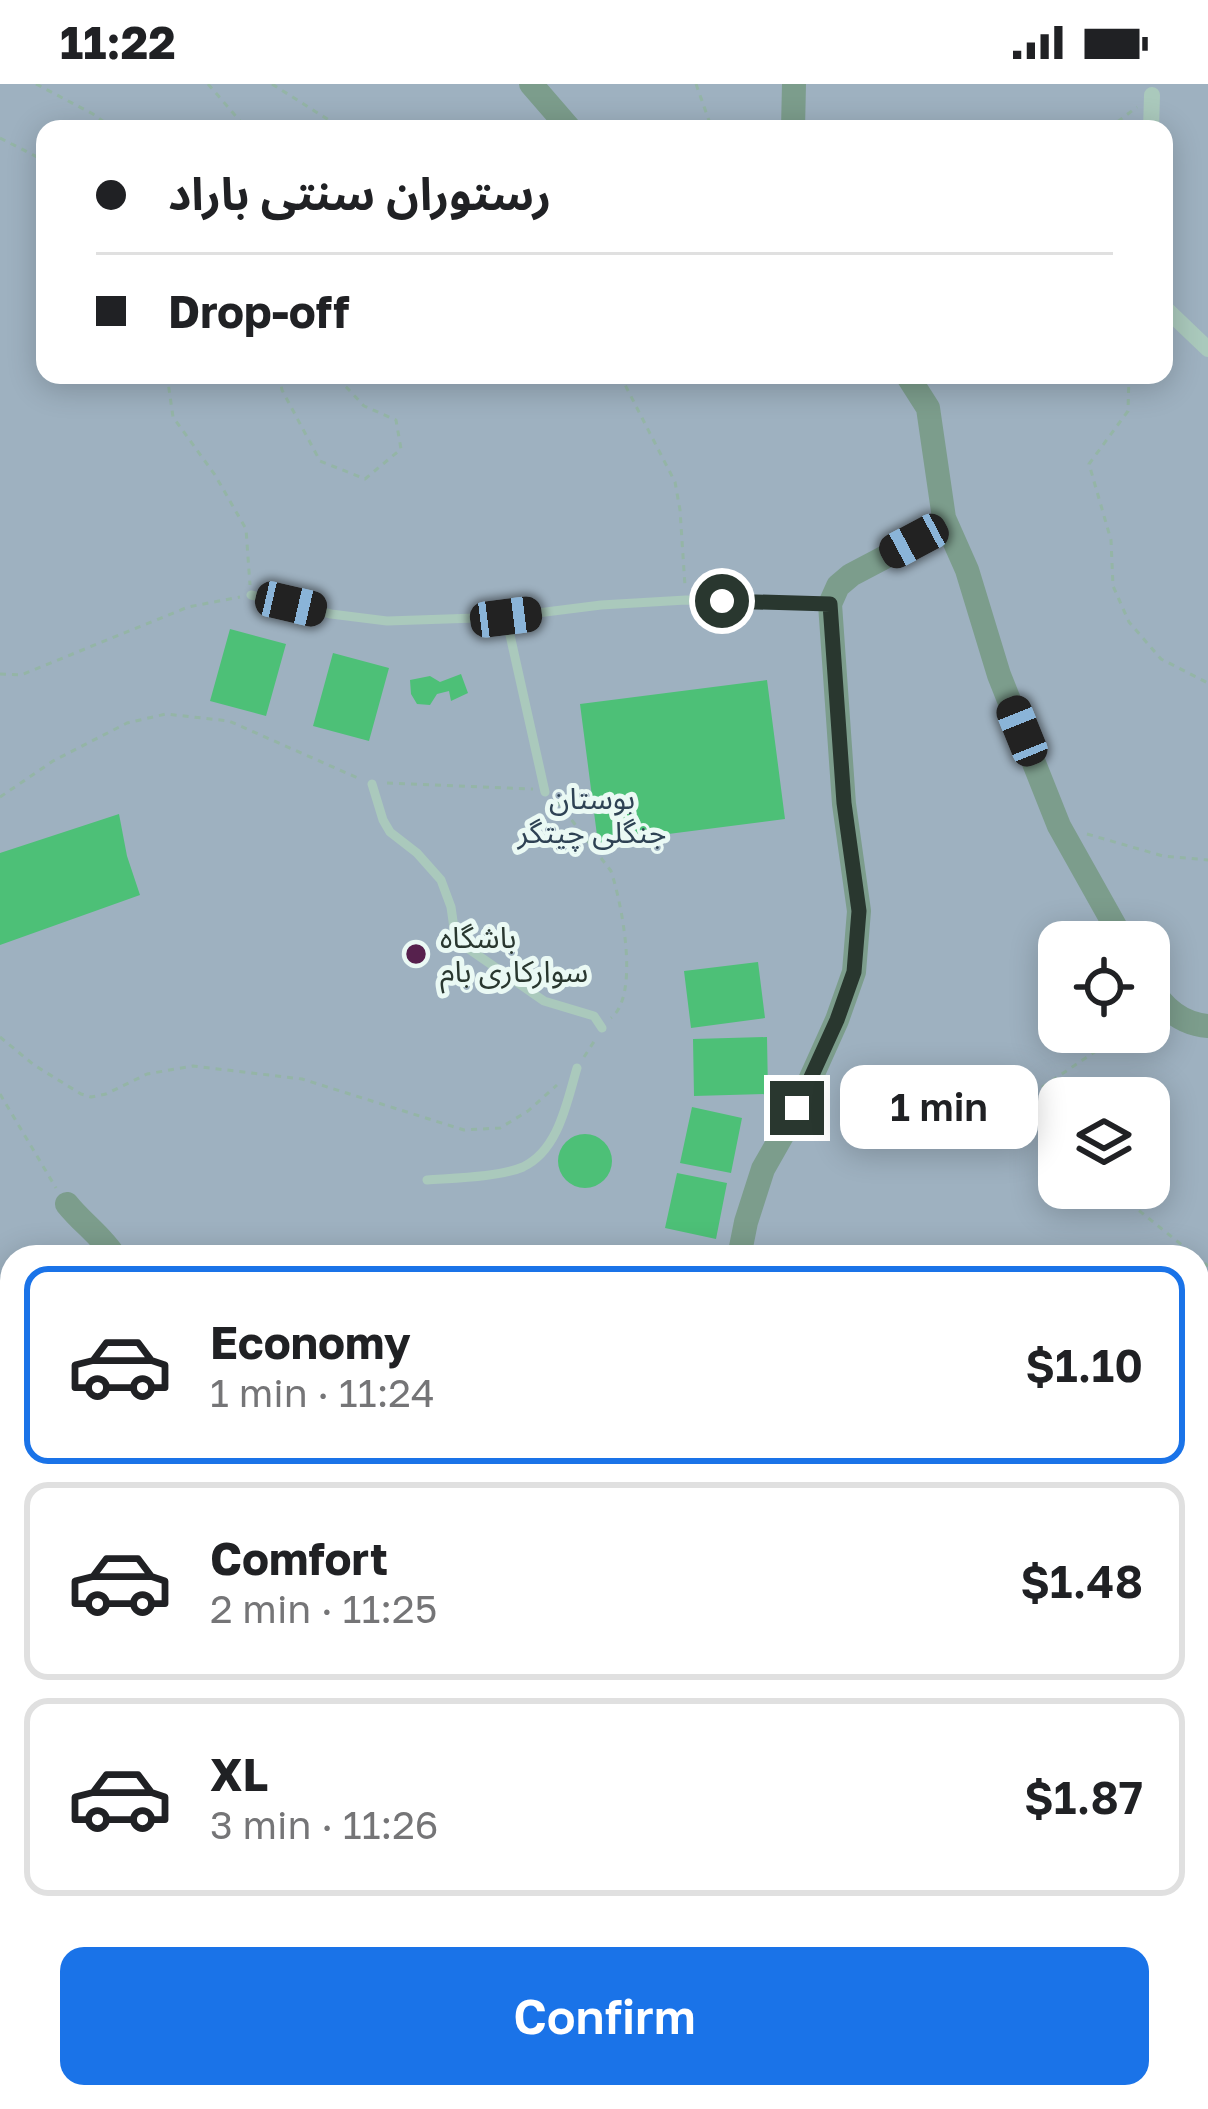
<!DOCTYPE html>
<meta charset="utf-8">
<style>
body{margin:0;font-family:"Golos Text","Noto Sans Arabic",sans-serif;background:#f6f6f6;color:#202124;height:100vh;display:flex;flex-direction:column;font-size:45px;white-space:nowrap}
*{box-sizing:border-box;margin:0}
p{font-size:39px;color:#757577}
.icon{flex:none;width:66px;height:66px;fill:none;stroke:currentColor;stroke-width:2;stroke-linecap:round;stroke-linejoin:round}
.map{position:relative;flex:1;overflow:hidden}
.details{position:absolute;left:0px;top:1161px;width:1209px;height:864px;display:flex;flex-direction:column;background:#fff;border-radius:36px 36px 0 0;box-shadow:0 6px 30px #0003}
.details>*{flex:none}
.guide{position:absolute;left:36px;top:36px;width:1137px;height:264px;border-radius:24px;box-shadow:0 6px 30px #0003;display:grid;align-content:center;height:264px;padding:0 60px;background:#fff}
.tools{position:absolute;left:1038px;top:837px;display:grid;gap:24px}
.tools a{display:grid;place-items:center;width:132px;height:132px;border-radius:24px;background:#fff;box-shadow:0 6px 30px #0003;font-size:60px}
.end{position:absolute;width:54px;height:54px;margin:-27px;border:15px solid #29372f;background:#fff;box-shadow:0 0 0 6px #fff}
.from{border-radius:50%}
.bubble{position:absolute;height:84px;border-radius:24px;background:#fff;box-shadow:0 6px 30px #0003;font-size:39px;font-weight:600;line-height:84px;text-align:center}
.car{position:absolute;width:36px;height:72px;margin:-36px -18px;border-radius:15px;box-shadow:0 0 9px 3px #0007;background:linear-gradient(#222 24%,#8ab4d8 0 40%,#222 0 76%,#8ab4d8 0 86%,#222 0)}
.guide b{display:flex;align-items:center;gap:42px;height:114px;font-size:45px}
.guide b+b{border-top:3px solid #e0e0e0}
.guide i{width:30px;height:30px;background:#202124}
ul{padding:21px 0 0;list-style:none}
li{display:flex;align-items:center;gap:36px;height:198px;margin:0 24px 18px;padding:0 36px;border:6px solid #e0e0e0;border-radius:24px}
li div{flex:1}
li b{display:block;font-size:45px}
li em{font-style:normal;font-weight:600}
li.selected{border-color:#1a73e8}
li>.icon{width:108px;height:108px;stroke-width:1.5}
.primary-button{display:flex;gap:24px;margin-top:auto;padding:24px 60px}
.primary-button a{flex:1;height:138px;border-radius:24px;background:#1a73e8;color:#fff;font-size:48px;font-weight:600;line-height:138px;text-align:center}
.status{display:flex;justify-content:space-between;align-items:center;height:84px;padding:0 60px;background:#fff;direction:ltr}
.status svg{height:33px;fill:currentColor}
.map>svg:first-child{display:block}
.green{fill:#9eb1c0;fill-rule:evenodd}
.building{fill:#4dc077}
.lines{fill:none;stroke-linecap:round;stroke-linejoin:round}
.path{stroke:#94b5a6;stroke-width:3;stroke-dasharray:6 6;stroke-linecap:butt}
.lane{stroke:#aac9bc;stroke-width:9}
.street{stroke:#aac9bc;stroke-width:16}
.secondary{stroke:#7c9d8c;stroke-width:24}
.route{stroke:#29372f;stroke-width:15}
.poi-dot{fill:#56214d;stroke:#eaf9f4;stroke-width:4.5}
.labels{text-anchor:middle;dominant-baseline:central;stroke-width:10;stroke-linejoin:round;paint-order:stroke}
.park-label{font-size:30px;fill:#2e4254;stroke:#eaf9f4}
.poi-label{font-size:30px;fill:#29372f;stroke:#eaf9f4;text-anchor:start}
</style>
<div class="status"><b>11:22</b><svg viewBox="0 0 49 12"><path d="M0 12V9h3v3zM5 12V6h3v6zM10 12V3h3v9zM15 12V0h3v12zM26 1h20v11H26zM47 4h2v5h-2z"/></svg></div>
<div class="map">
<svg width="1208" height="2025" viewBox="0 0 1208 2025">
<rect width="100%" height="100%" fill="#def1ea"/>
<path class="green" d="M 0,0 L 1208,0 L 1208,2025 L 373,2025 L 350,2013 L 1197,2013 L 1197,1173 L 12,1173 L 12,1814 L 8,1813 L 12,1839 L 12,1882 L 0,1888 ZM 45,45 L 1164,45 L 1164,291 L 45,291 ZM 1059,858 L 1149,858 L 1149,948 L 1059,948 ZM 1059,1014 L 1149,1014 L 1149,1104 L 1059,1104 Z"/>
<path class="building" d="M 230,545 L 286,560 L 266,632 L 210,617 Z
M 333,569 L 389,584 L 369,657 L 313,642 Z
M 461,590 L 468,609 L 451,617 L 449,607 L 437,610 L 430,621 L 417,620 L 411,610 L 410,596 L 430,592 L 440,598 Z
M 767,596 L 785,735 L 598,759 L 580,620 Z
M 119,730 L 127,772 L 140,811 L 0,861 L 0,769 Z
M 758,878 L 765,934 L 691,944 L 684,887 Z
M 767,953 L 768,1010 L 694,1012 L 693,955 Z
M 692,1023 L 742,1034 L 731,1089 L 680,1079 Z
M558 1077a27 27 0 1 1 54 0a27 27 0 1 1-54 0Z
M 677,1089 L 727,1099 L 716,1155 L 665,1144 Z"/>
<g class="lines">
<path class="path" d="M 36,0 L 93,30 L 114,45
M 208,0 L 247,45
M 272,0 L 343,45
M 696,0 L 712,45
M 1108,45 L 1137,23
M 0,54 L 45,77
M 167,291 L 173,333 L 215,391 L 246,445 L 250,501
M 279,291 L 282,306 L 320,377 L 365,395 L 401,365 L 396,336 L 364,322 L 335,291
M 620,291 L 675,398 L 680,426 L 685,502
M 1129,291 L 1128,327 L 1089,380 L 1111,456 L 1113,502 L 1129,538 L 1161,575 L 1208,599
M 0,590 L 21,591 L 188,523 L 240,513
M 387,699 L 533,705
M 0,713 L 53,677 L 127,639 L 166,630 L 229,637 L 360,695
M 557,717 L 611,787 C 622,820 640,911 611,934
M 1087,750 L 1163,772 L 1208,776
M 0,953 L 34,981 L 81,1010 L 91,1013 L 106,1010 L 147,990 L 193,982 L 302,995 L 464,1046 L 500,1044 L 528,1027 L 557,1001
M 584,973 L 595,956
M 1000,992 L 1059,1059
M 0,1010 L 56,1104
M 1022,1017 L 1124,948
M 1111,1104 L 1208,1182
M 1197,1286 L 1208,1284
M 1197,1827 L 1208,1841"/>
<path class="lane" d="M 251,511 L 331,530 L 387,537 L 506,533 L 601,521 L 686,516 L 830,520
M 506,533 L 545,708
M 372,700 L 383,736 L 390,748 L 417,769 L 441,796 L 451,823 L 454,844 L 463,861 L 544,917 L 594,932 L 602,944
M 427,1096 C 453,1094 500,1093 523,1083 C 559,1066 567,1017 577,984"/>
<path class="street" d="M 1151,45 L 1152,11
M 1164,223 L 1208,265"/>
<path class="secondary" d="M 531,0 L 570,45
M 793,45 L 794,0
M 907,291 L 928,324 L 944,434 L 967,486 L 999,591 L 1059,742 L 1124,858
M 1149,900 C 1162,923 1181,940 1208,942
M 67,1120 C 82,1139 102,1152 115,1173
M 739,1173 L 746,1138 L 763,1085 L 797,1025 L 837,936 L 854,888 L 859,827 L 844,720 L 830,520 L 838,502 L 851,491 L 946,441
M 0,1940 L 12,1932
M 0,2000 L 12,2004
M 34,2013 L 64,2025
M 271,2013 L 283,2025
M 469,2013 L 493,2025
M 796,2013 L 808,2025
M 156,2025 L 167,2013"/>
</g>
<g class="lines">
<path class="route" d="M 722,517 L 830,520 L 844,719 L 859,827 L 854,888 L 837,936 L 797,1024"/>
</g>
<circle class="poi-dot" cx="416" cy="870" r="12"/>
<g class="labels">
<g class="park-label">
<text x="592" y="714">بوستان<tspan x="592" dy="34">جنگلی چیتگر</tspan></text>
</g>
<g class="poi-label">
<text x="440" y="853">باشگاه<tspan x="440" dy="34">سوارکاری بام</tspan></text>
</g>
</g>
</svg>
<div class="tools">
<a><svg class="icon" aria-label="locate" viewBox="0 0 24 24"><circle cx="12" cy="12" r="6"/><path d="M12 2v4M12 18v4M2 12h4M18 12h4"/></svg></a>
<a><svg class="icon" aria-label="layers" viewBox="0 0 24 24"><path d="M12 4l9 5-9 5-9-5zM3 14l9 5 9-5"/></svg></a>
</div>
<i class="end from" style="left:722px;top:517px"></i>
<i class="end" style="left:797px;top:1024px"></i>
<div class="bubble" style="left:840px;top:981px;width:198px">1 min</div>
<i class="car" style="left:914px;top:457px;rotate:242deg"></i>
<i class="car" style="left:291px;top:520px;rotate:103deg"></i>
<i class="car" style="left:506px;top:533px;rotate:83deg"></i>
<i class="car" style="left:1022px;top:647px;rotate:338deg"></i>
<div class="guide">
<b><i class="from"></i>رستوران سنتی باراد</b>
<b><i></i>Drop-off</b>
</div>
<section class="details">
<ul>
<li class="selected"><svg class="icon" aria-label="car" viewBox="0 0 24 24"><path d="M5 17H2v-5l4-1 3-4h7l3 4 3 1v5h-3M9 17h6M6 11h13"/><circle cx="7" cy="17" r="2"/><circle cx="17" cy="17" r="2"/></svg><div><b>Economy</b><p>1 min · 11:24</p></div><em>$1.10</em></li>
<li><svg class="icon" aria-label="car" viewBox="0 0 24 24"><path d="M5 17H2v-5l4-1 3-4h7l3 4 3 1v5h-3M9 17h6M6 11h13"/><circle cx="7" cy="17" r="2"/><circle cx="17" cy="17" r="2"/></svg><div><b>Comfort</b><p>2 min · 11:25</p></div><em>$1.48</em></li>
<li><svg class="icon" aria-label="car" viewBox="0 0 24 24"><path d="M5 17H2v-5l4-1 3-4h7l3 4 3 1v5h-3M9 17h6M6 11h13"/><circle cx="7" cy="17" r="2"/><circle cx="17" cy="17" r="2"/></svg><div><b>XL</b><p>3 min · 11:26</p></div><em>$1.87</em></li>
</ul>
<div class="primary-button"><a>Confirm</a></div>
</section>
</div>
